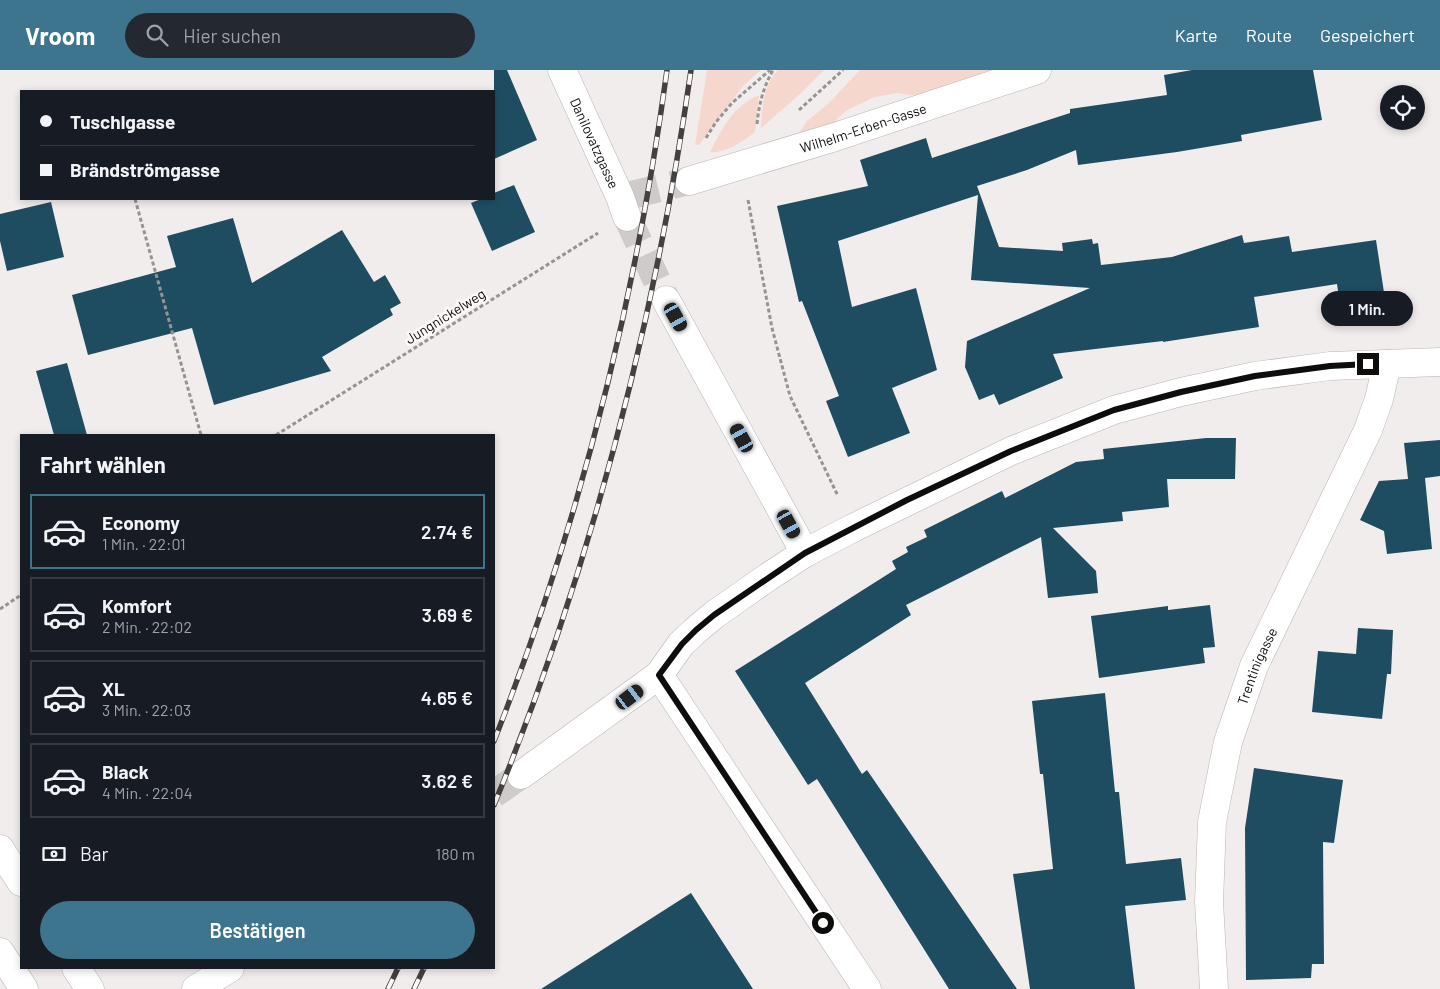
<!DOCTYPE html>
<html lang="de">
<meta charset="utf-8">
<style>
body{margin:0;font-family:Barlow,sans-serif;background:#242831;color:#f1f3f6;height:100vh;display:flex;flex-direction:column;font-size:19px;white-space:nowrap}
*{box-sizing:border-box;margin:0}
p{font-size:16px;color:#9ea1a6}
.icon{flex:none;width:28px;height:28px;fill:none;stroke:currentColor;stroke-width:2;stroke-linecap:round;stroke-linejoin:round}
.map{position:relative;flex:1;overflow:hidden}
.sheet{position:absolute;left:20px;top:364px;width:475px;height:535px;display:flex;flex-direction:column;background:#171b24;border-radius:0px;box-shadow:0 2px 8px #0003}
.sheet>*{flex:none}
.guide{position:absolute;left:20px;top:20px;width:475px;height:110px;border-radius:0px;box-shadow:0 2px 8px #0003;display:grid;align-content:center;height:110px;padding:0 20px;background:#171b24}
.fabs{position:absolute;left:1380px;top:15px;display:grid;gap:10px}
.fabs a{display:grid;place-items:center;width:45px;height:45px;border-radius:50%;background:#171b24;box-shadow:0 2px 8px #0003;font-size:25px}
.end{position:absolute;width:22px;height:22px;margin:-11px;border:6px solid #0e0d0c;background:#fff;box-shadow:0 0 0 2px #fff}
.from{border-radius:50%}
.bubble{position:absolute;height:35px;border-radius:18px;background:#171b24;box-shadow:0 2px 8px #0003;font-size:16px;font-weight:600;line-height:35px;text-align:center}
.car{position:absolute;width:15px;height:30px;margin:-15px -8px;border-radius:6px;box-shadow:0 0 4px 1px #0007;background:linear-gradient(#222 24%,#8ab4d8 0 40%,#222 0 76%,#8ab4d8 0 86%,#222 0)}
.guide b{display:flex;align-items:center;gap:18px;height:48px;font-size:19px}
.guide b+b{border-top:1px solid #363941}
.guide i{width:12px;height:12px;background:#f1f3f6}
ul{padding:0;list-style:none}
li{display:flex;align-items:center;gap:15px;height:75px;margin:0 10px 8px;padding:0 10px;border:2px solid #363941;border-radius:0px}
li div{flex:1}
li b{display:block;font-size:19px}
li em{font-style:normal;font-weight:600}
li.on{border-color:#3d758f}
li>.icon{width:45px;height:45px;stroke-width:1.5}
h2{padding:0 20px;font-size:22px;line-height:60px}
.pay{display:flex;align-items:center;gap:12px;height:55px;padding:0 20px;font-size:19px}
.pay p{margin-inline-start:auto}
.button{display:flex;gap:10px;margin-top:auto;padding:10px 20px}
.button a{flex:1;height:58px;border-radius:30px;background:#3d758f;color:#fff;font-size:20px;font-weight:600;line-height:58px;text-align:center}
header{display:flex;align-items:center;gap:30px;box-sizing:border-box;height:70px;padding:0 25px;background:#3d758f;color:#fff}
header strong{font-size:24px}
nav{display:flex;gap:28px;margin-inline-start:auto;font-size:18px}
.search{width:350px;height:45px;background:#242831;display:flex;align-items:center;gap:12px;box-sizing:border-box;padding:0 18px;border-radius:28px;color:#9ea1a6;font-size:19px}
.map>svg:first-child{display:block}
.green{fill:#f6d7ce}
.building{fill:#1e4d62}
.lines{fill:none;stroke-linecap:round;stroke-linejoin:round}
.minor-tunnel{stroke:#cfcbca;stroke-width:28;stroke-dasharray:28 14;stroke-linecap:butt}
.minor-casing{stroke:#b9b5b4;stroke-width:29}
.major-casing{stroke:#b9b5b4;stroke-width:29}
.path{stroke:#969392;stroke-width:3;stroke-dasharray:4 2.5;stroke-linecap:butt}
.minor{stroke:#fff;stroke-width:28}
.major{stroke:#fff;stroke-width:28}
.rail-casing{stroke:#434140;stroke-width:5.5}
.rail{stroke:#fefaf9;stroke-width:4;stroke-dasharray:11;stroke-linecap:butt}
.route{stroke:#0e0d0c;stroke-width:6}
.labels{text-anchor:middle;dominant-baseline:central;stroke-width:5;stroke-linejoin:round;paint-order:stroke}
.street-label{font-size:14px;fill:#0e0d0c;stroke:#fefaf9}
</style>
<header>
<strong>Vroom</strong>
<div class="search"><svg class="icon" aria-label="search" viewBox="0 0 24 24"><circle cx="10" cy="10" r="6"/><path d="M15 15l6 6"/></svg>Hier suchen</div>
<nav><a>Karte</a><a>Route</a><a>Gespeichert</a></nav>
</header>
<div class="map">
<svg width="1440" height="919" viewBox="0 0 1440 919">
<rect width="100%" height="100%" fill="#f1edec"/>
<path class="green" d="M 707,0 L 761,0 L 743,16 L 699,75 L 695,75 Z
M 778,0 L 824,0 L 800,24 L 761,58 C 762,37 763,16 778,0 Z
M 860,0 L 1000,0 L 923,27 L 897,23 L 875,27 L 847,40 L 841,45 L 832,55 L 797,67 L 807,51 L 829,33 Z
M 759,25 L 755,62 C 744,71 724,84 710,82 C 724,56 731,38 759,25 Z"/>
<path class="building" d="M 494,0 L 507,0 L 537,70 L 494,89 Z
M 1192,0 L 1313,0 L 1322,50 L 1241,65 L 1242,71 L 1177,82 L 1078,95 L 1076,80 L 1027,100 L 977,116 L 999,177 L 1063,181 L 1062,173 L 1092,169 L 1093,174 L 1098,173 L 1101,195 L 1172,187 L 1242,165 L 1244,173 L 1289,166 L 1292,182 L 1376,170 L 1385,229 L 1340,235 L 1337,214 L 1254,227 L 1259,257 L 1163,272 L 1163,271 L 1053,284 L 1063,308 L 999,335 L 994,324 L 979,330 L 965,297 L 967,271 L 1090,218 L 971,210 L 978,125 L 838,171 L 852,237 L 916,218 L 937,300 L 892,318 L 910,363 L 848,387 L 826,331 L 839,326 L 802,231 L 799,232 L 777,136 L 868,116 L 860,90 L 926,68 L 932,88 L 1070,43 L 1070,39 L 1167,25 L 1164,5 Z
M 514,115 L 535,162 L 492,181 L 471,133 L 481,129 L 494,129 L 494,123 Z
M 51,132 L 64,187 L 7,201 L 0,171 L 0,144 Z
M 233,148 L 252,213 L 342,160 L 374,212 L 385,205 L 401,233 L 390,239 L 393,245 L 322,287 L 331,301 L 214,335 L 192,258 L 88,285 L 72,225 L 176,197 L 167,166 Z
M 67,293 L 87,365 L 54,365 L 36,301 Z
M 1206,368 L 1236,368 L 1235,409 L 1167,409 L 1169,437 L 1122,442 L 1123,451 L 1053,458 L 1096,501 L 1098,523 L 1048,528 L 1041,467 L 906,535 L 911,545 L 805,613 L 862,704 L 867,700 L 1017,919 L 949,919 L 817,709 L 808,715 L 735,601 L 896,499 L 892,491 L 908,482 L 906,477 L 927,467 L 924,460 L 1002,421 L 1005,428 L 1076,392 L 1104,389 L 1103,379 Z
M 1440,370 L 1440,406 L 1425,408 L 1432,479 L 1387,484 L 1384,461 L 1360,450 L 1379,411 L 1408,409 L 1404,373 Z
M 1210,535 L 1215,577 L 1203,578 L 1205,593 L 1099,608 L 1091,546 L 1168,536 L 1168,540 Z
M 1358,558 L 1393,560 L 1391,604 L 1387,604 L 1382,649 L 1312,642 L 1318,581 L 1356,584 Z
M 1105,623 L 1115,722 L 1119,722 L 1126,794 L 1181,788 L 1186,830 L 1125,836 L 1135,919 L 1030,919 L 1013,804 L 1053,799 L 1043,704 L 1040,704 L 1032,631 Z
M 1254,698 L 1343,710 L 1334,773 L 1323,772 L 1324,894 L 1312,894 L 1311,908 L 1246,910 L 1245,758 Z
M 691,823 L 753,919 L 541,919 Z"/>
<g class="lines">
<path class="minor-tunnel" d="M 631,125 L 689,111
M 627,147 L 666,230
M 494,724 L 521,705"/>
<defs>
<g id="minor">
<path id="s1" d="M 562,0 L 620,127 L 627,147"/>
<path id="s2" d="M 689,111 L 835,67 L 1037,0"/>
<path d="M 666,230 L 805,483"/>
<path d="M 659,605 L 867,919"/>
<path d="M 521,705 L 659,605 L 681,574 L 696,560 L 714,545 L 768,507 L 805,483 L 853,458 L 1011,381 L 1114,340 L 1181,322 L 1255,306 L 1330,296 L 1440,292"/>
<path d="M 0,779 L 21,812"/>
<path d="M 76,898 L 90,919"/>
<path d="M 196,919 L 230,898"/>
<path id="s3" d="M 1214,919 L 1209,832 L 1212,752 L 1228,672 L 1254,596 L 1368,360 L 1379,329 L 1387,294"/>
</g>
<path id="major" d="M 0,882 L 24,919"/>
</defs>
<use href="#minor" class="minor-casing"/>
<use href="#major" class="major-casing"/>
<path class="path" d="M 799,40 L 843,0
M 757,54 C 759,34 763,18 773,0
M 706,68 L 716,52 L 732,33 L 770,0
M 135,129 L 201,365
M 748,130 L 772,258 L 790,326 L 838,426
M 276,365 L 598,163
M 0,539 L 21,525"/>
<use href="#minor" class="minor"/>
<use href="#major" class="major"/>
<defs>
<path id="rail" d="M 494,671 C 579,456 636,228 667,0
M 494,735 C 590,500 655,251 691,0
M 388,919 L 398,898
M 414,919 L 424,898"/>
</defs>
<use href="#rail" class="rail-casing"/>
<use href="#rail" class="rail"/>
</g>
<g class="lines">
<path class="route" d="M 823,853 L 659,605 L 682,574 L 696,560 L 714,545 L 805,483 L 907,430 L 1011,381 L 1114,340 L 1181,322 L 1255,306 L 1330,296 L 1368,294"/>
</g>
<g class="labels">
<g class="street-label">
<text stroke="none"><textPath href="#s2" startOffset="182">Wilhelm-Erben-Gasse</textPath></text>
<text stroke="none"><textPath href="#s1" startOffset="80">Danilovatzgasse</textPath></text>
<text transform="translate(445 246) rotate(-32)">Jungnickelweg</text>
<text stroke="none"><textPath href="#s3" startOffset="330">Trentinigasse</textPath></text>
</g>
</g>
</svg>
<div class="fabs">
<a><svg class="icon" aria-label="locate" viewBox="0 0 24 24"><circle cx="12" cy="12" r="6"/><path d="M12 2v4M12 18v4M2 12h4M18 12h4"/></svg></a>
</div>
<i class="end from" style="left:823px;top:853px"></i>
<i class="end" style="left:1368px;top:294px"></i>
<div class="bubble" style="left:1321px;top:221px;width:92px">1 Min.</div>
<i class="car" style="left:676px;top:247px;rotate:151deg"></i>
<i class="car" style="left:742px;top:368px;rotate:331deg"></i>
<i class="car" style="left:789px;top:454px;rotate:151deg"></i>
<i class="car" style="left:630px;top:627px;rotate:53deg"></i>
<div class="guide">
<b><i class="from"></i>Tuschlgasse</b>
<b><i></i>Brändströmgasse</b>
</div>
<section class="sheet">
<h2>Fahrt wählen</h2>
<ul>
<li class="on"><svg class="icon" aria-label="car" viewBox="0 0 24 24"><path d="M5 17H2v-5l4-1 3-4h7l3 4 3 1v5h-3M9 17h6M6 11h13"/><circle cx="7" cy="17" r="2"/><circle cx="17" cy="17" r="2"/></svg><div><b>Economy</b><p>1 Min. · 22:01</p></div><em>2.74 €</em></li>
<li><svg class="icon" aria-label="car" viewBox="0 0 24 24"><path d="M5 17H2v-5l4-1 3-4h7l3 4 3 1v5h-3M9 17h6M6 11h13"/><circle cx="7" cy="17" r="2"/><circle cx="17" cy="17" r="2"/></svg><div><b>Komfort</b><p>2 Min. · 22:02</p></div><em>3.69 €</em></li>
<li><svg class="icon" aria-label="car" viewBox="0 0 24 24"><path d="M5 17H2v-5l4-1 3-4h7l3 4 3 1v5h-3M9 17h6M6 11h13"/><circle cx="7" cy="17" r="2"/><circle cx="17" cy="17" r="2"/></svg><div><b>XL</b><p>3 Min. · 22:03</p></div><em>4.65 €</em></li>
<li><svg class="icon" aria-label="car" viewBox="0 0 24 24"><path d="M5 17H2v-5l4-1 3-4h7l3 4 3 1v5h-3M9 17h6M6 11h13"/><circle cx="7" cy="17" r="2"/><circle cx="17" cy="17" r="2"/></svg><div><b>Black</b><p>4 Min. · 22:04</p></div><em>3.62 €</em></li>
</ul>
<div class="pay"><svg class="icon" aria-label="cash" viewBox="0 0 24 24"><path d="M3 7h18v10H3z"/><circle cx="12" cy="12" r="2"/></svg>Bar<p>180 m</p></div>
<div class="button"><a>Bestätigen</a></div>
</section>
</div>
